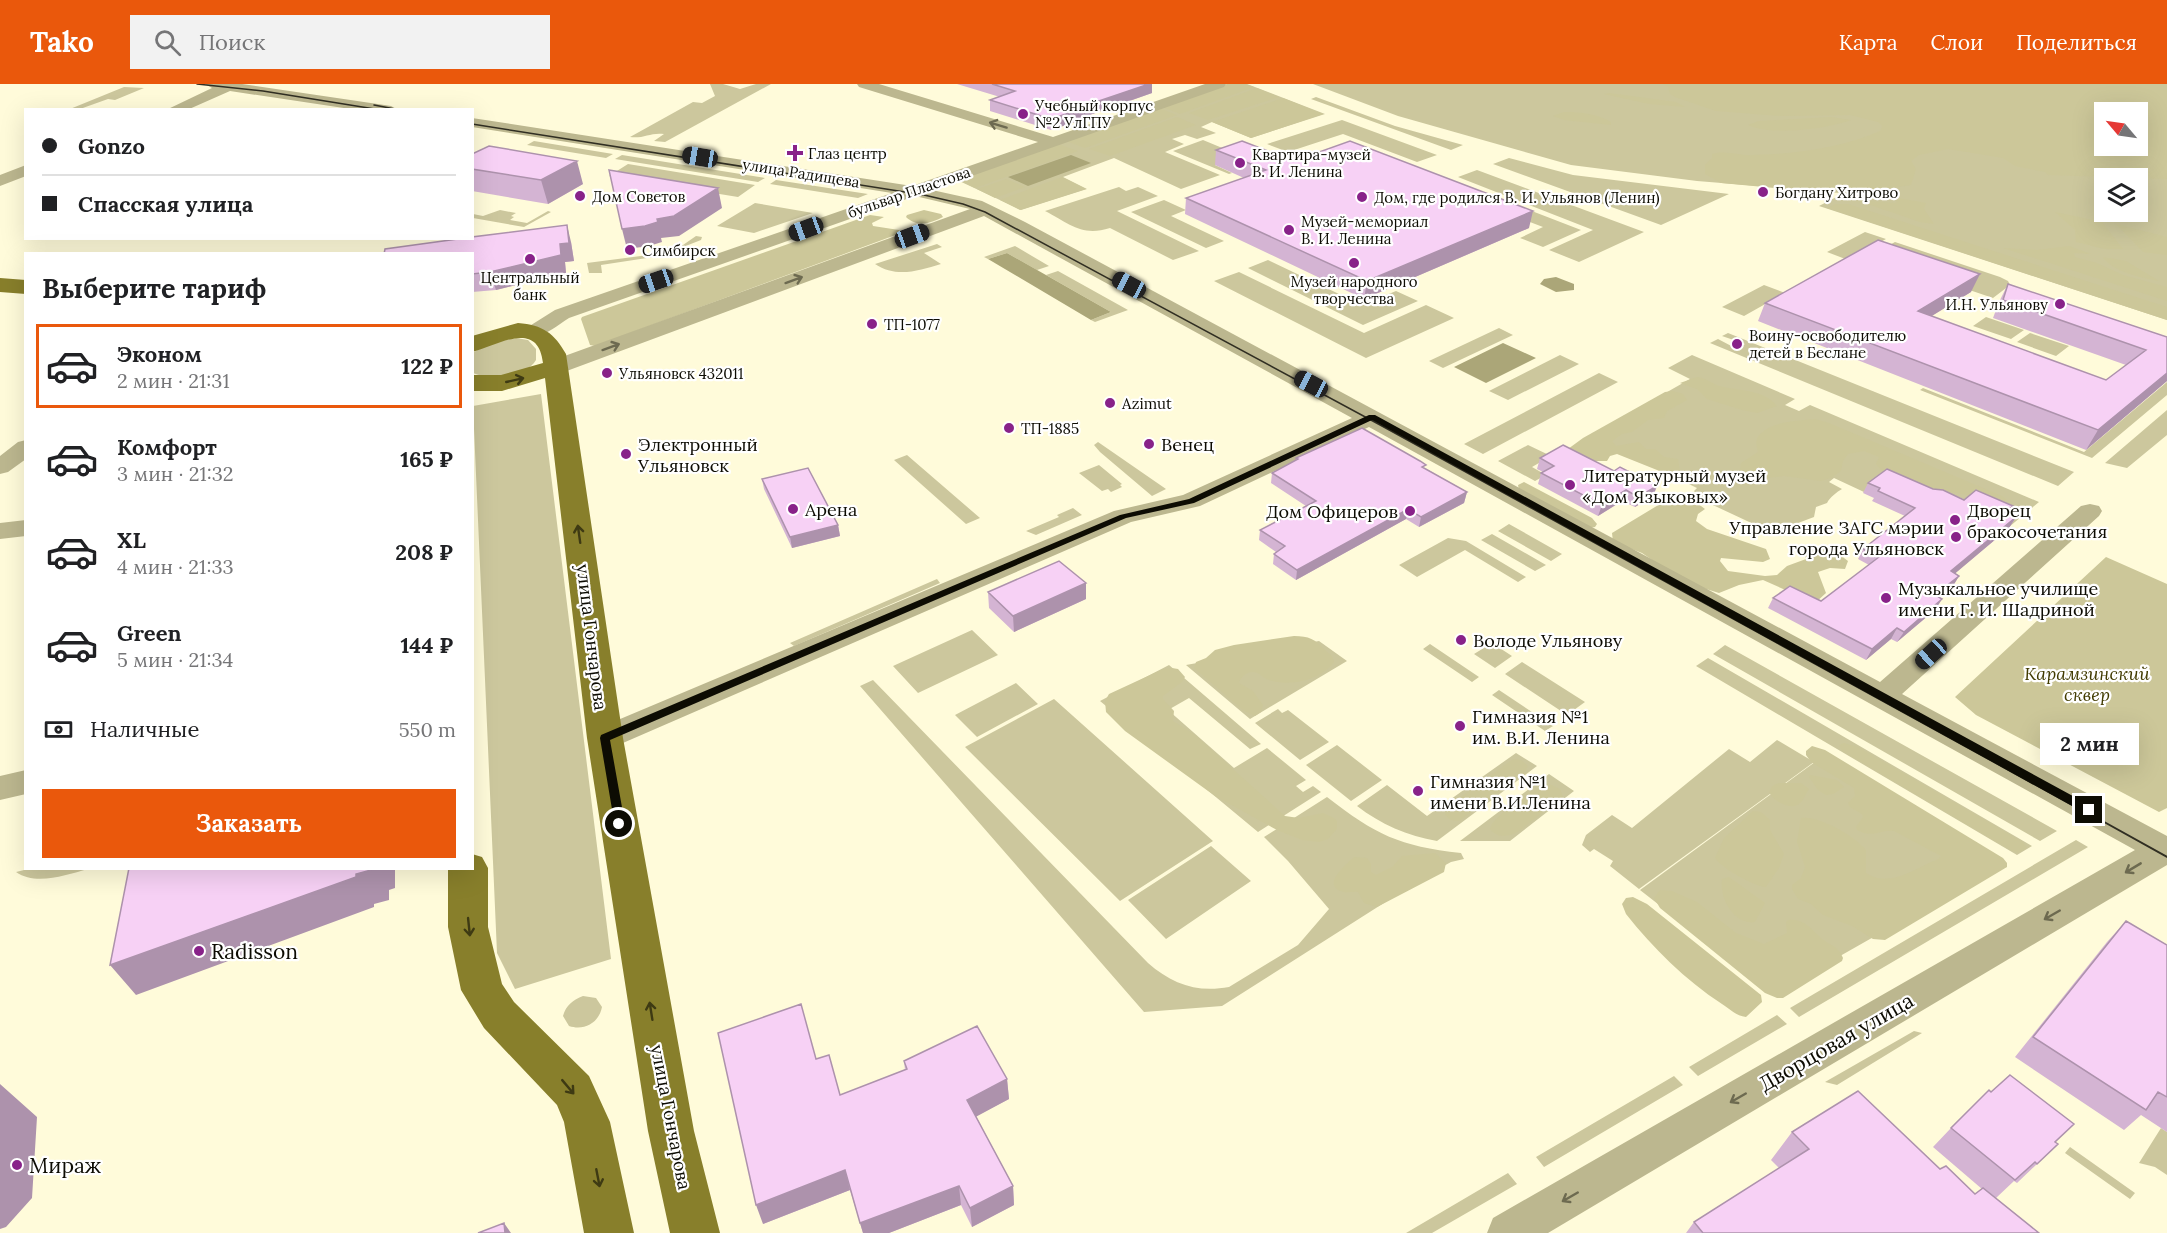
<!DOCTYPE html>
<html lang="ru">
<meta charset="utf-8">
<style>
body{margin:0;font-family:Lora,serif;background:#f2f2f2;color:#202124;height:100vh;display:flex;flex-direction:column;font-size:22px;white-space:nowrap}
*{box-sizing:border-box;margin:0}
p{font-size:20px;color:#757577}
.icon{flex:none;width:33px;height:33px;fill:none;stroke:currentColor;stroke-width:2;stroke-linecap:round;stroke-linejoin:round}
.map{position:relative;flex:1;overflow:hidden}
.sheet{position:absolute;left:24px;top:168px;width:450px;height:618px;display:flex;flex-direction:column;background:#fff;border-radius:0px;box-shadow:0 6px 24px #0002}
.sheet>*{flex:none}
.banner{position:absolute;left:24px;top:24px;width:450px;height:132px;border-radius:0px;box-shadow:0 6px 24px #0002;display:grid;align-content:center;height:132px;padding:0 18px;background:#fff}
.needle{width:39px;rotate:299deg}
.tools{position:absolute;left:2094px;top:18px;display:grid;gap:12px}
.tools a{display:grid;place-items:center;width:54px;height:54px;border-radius:0px;background:#fff;box-shadow:0 6px 24px #0002;font-size:30px}
.end{position:absolute;width:27px;height:27px;margin:-14px;border:8px solid #0d0c03;background:#fff;box-shadow:0 0 0 3px #fff}
.from{border-radius:50%}
.bubble{position:absolute;height:42px;border-radius:0px;background:#fff;box-shadow:0 6px 24px #0002;font-size:20px;font-weight:700;line-height:42px;text-align:center}
.car{position:absolute;width:18px;height:36px;margin:-18px -9px;border-radius:8px;box-shadow:0 0 4px 2px #0007;background:linear-gradient(#222 24%,#8ab4d8 0 40%,#222 0 76%,#8ab4d8 0 86%,#222 0)}
.banner b{display:flex;align-items:center;gap:21px;height:57px;font-size:22px}
.banner b+b{border-top:2px solid #e0e0e0}
.banner i{width:15px;height:15px;background:#202124}
ul{padding:0;list-style:none}
li{display:flex;align-items:center;gap:18px;height:84px;margin:0 12px 9px;padding:0 6px;border:3px solid transparent;border-radius:0px}
li div{flex:1}
li b{display:block;font-size:22px}
li em{font-style:normal;font-weight:700}
li.on{border-color:#ea580c}
li>.icon{width:54px;height:54px;stroke-width:1.5}
h2{padding:0 18px;font-size:27px;line-height:72px}
.pay{display:flex;align-items:center;gap:15px;height:66px;padding:0 18px;font-size:22px}
.pay p{margin-inline-start:auto}
.action{display:flex;gap:12px;margin-top:auto;padding:12px 18px}
.action a{flex:1;height:69px;border-radius:0px;background:#ea580c;color:#fff;font-size:24px;font-weight:700;line-height:69px;text-align:center}
header{display:flex;align-items:center;gap:36px;box-sizing:border-box;height:84px;padding:0 30px;background:#ea580c;color:#fff}
header strong{font-size:28px}
nav{display:flex;gap:33px;margin-inline-start:auto;font-size:21px}
.search{width:420px;height:54px;background:#f2f2f2;display:flex;align-items:center;gap:15px;box-sizing:border-box;padding:0 21px;border-radius:0px;color:#757577;font-size:22px}
.map>svg:first-child{display:block}
.green{fill:#ccc79d;fill-rule:evenodd}
.forest{fill:#ccc799;fill-rule:evenodd}
.water{fill:#aba678}
.lines{fill:none;stroke-linecap:round;stroke-linejoin:round}
.minor{fill:#bcb78f;fill-rule:evenodd}
.major{fill:#887f2b;fill-rule:evenodd}
.tram-far1{stroke:#302e22;stroke-width:1.5}
.tram{stroke:#302e22;stroke-width:2}
.wall{fill:#d4b4d3}
.shaded-wall{fill:#ad92ac}
.building{fill:#f7d1f5;stroke:#ad92ac;stroke-width:1.5}
.oneway{stroke:#6d6a50}
.oneway2{stroke:#3e3a13}
.route{fill:#0d0c03}
.poi-dot{fill:#882289;stroke:#fff;stroke-width:2}
.labels{text-anchor:middle;dominant-baseline:central;stroke-width:4.5;stroke-linejoin:round;paint-order:stroke}
.far-poi-label{font-size:15px;fill:#0d0c03;stroke:#fff;text-anchor:start}
.far-street-label{font-size:15px;fill:#0d0c03;stroke:#fff}
.poi-label{font-size:18px;fill:#0d0c03;stroke:#fff;text-anchor:start}
.street-label{font-size:18px;fill:#0d0c03;stroke:#fff}
.park-label{font-size:18px;font-style:italic;fill:#413b00;stroke:#fff}
.near-poi-label{font-size:21px;fill:#0d0c03;stroke:#fff;text-anchor:start}
.near-street-label{font-size:21px;fill:#0d0c03;stroke:#fff}
</style>
<header>
<strong>Tako</strong>
<div class="search"><svg class="icon" aria-label="search" viewBox="0 0 24 24"><circle cx="10" cy="10" r="6"/><path d="M15 15l6 6"/></svg>Поиск</div>
<nav><a>Карта</a><a>Слои</a><a>Поделиться</a></nav>
</header>
<div class="map">
<svg width="2167" height="1149" viewBox="0 0 2167 1149">
<rect width="100%" height="100%" fill="#fffbda"/>
<path class="green" d="M 710,0 L 723,0 L 740,5 L 756,0 L 771,0 L 665,58 L 654,57 L 664,50 C 651,48 643,55 630,53 L 693,18 L 702,19 L 715,12 Z
M 1227,0 L 1247,0 L 1325,30 L 1251,54 L 1212,38 L 1201,43 L 1216,49 L 1197,55 L 1185,51 L 1172,55 L 1184,60 L 1165,68 L 1220,91 L 1181,105 L 1114,74 L 1063,93 L 1087,105 L 1021,126 L 955,95 Z
M 1313,0 L 2167,0 L 2167,236 L 1819,122 L 1844,109 L 1697,97 L 1571,81 L 1398,32 ZM 2104,28 L 2138,28 L 2138,62 L 2104,62 ZM 2104,94 L 2138,94 L 2138,128 L 2104,128 Z
M 124,3 L 144,4 L 115,16 L 108,15 L 80,25 L 70,25 Z
M 1316,13 L 1395,42 L 1463,61 L 1451,66 L 1311,15 Z
M 1342,36 L 1437,71 L 1417,78 L 1343,50 L 1288,68 L 1267,60 Z
M 1203,56 L 1232,68 L 1224,78 L 1215,81 L 1232,89 L 1229,90 L 1173,67 Z
M 534,57 L 613,70 L 606,74 L 527,61 Z
M 622,71 L 765,94 L 758,98 L 615,75 Z
M 1509,74 L 1573,91 L 1729,110 L 1661,141 L 1493,80 Z
M 628,80 L 755,101 L 738,113 L 609,92 Z
M 1477,86 L 1644,148 L 1579,178 L 1549,166 L 1593,146 L 1458,93 Z
M 776,96 L 868,110 L 858,114 L 770,100 Z
M 1451,96 L 1581,146 L 1543,163 L 1520,154 L 1543,143 L 1436,102 Z
M 1119,103 L 1126,107 L 1138,103 L 1158,112 L 1117,127 L 1199,167 L 1173,176 L 1110,144 C 1082,153 1070,140 1045,127 Z
M 1164,116 L 1186,126 L 1171,132 L 1224,157 L 1206,164 L 1131,128 Z
M 755,119 L 813,129 L 754,149 L 717,142 Z
M 500,126 L 516,129 L 511,132 L 514,133 L 510,136 L 527,139 L 548,127 L 551,128 L 524,143 L 473,134 L 473,130 L 483,132 Z
M 1865,148 L 1886,155 L 1848,176 L 1827,168 Z
M 696,152 L 702,153 L 701,156 L 660,172 L 601,181 L 602,189 L 589,189 L 587,179 L 664,169 L 663,164 L 683,161 Z
M 1895,158 L 2000,193 L 2008,197 L 2010,201 L 1993,214 L 1869,172 Z
M 937,160 L 942,163 L 924,169 L 941,180 C 918,187 896,194 875,180 Z
M 1015,162 L 1049,182 L 1037,186 L 1007,169 L 988,175 L 984,173 Z
M 1268,176 L 1362,221 L 1396,207 L 1418,217 L 1363,241 L 1248,184 Z
M 1058,187 L 1128,226 L 1095,238 L 1091,236 L 1111,228 L 1046,191 Z
M 1239,188 L 1364,249 L 1426,221 L 1454,234 L 1366,274 L 1214,197 Z
M 1764,201 L 1785,209 L 1744,232 L 1722,223 Z
M 1986,233 L 2024,246 L 2011,255 L 1973,242 Z
M 1499,244 L 1513,251 L 1443,284 L 1429,277 Z
M 1728,249 L 2074,388 L 2058,402 L 1710,259 L 1718,255 L 1737,265 L 1745,260 L 1722,252 Z
M 2030,249 L 2069,262 L 2056,272 L 2017,258 Z
M 516,254 L 528,256 L 536,265 L 536,276 C 525,294 491,297 473,289 L 474,268 L 491,258 Z
M 1560,271 L 1579,280 L 1508,316 L 1489,307 Z
M 1692,271 L 1795,315 L 1785,321 L 1799,327 L 1810,321 L 2039,418 L 2009,443 L 1968,417 L 1954,411 L 1943,419 L 1864,408 L 1834,394 L 1829,398 L 1842,405 C 1837,408 1830,413 1827,419 L 1816,423 L 1814,433 L 1790,442 L 1777,451 L 1700,415 L 1694,407 L 1697,404 L 1590,352 L 1690,295 L 1668,284 Z
M 1599,289 L 1618,298 L 1483,370 L 1464,360 Z
M 2167,298 L 2167,311 L 2092,374 L 1920,306 L 1923,304 L 2084,368 Z
M 541,310 L 611,875 L 515,905 L 497,869 L 473,322 Z
M 2167,326 L 2167,351 L 2127,384 L 2105,379 Z
M 1098,358 L 1166,405 L 1152,412 L 1100,368 L 1094,361 Z
M 1528,361 L 1551,372 L 1532,383 L 1546,391 L 1535,397 L 1498,377 Z
M 907,371 L 980,434 L 966,440 L 894,376 Z
M 1099,381 L 1122,400 L 1120,401 L 1122,403 L 1111,408 L 1108,405 L 1102,407 L 1079,389 Z
M 1073,424 L 1082,431 L 1036,451 L 1026,447 L 1059,433 L 1057,431 Z
M 1509,440 L 1562,470 L 1551,477 L 1498,447 Z
M 1492,450 L 1546,481 L 1535,487 L 1481,456 Z
M 1448,454 L 1466,457 L 1526,493 L 1518,498 L 1465,466 L 1417,493 L 1399,481 Z
M 937,495 L 940,499 L 794,562 L 790,559 Z
M 972,546 L 998,571 L 918,609 L 893,582 Z
M 1319,557 L 1347,577 L 1250,635 L 1186,581 Z
M 1492,559 L 1512,572 L 1495,584 L 1474,570 Z
M 1430,560 L 1479,593 L 1472,598 L 1423,565 Z
M 1725,561 L 2057,747 L 2040,757 L 1713,570 Z
M 1708,574 L 2032,762 L 2017,771 L 1696,582 Z
M 1522,578 L 1585,618 L 1567,631 L 1505,590 Z
M 1169,581 L 1261,660 L 1250,665 L 1189,614 L 1168,626 L 1234,684 L 1267,664 L 1306,696 L 1296,702 L 1303,708 L 1313,702 L 1321,708 L 1258,748 L 1100,617 Z
M 873,596 L 1148,879 C 1172,900 1197,909 1229,903 L 1298,861 L 1329,825 L 1288,777 L 1264,753 L 1327,713 C 1376,751 1399,762 1461,769 L 1464,775 L 1451,778 L 1431,789 L 1222,922 L 1144,928 L 860,602 Z
M 1016,599 L 1038,620 L 977,653 L 955,631 Z
M 1499,606 L 1553,642 L 1545,647 L 1492,611 Z
M 1054,615 L 1213,757 L 1120,817 L 965,663 Z
M 1278,625 L 1282,629 L 1288,626 L 1329,658 L 1300,676 L 1255,639 Z
M 1777,656 L 1814,678 L 1639,805 L 1610,782 L 1613,777 L 1594,765 L 1590,768 L 1582,761 L 1586,751 L 1612,731 L 1632,744 L 1729,665 L 1750,678 Z
M 1337,661 L 1382,696 L 1351,717 L 1306,681 Z
M 1516,669 L 1537,682 L 1437,757 C 1408,752 1380,740 1357,722 L 1387,701 L 1427,732 Z
M 1815,678 L 1995,784 L 1773,910 L 1640,806 Z
M 1549,690 L 1574,707 L 1510,757 L 1460,757 Z
M 2076,756 L 2088,763 L 1799,933 L 1790,924 Z
M 1211,762 L 1251,797 L 1166,855 L 1128,816 Z
M 28,785 L 28,784 L 88,785 C 66,791 36,802 16,788 Z
M 583,912 L 596,914 L 602,923 C 599,939 584,947 569,942 L 563,932 C 566,921 573,916 583,912 Z
M 1777,931 L 1787,940 L 1698,992 L 1689,983 Z
M 1914,947 L 1922,949 L 1837,1001 L 1825,998 Z
M 1674,992 L 1683,1001 L 1544,1083 L 1536,1073 Z
M 2161,1044 L 2167,1048 L 2167,1091 L 2155,1083 L 2139,1079 Z
M 2070,1063 L 2135,1109 L 2130,1115 L 2065,1069 Z
M 1508,1089 L 1517,1100 L 1432,1149 L 1406,1149 Z"/>
<path class="forest" d="M 1228,0 L 1245,0 L 1254,3 L 1180,30 L 1162,23 Z
M 1662,0 L 2167,0 L 2167,95 L 2048,91 L 2045,88 L 2015,82 L 2003,74 L 1948,65 L 1919,71 L 1911,77 L 1916,85 L 1911,101 L 1859,109 L 1816,108 L 1721,99 L 1705,90 L 1705,81 L 1712,74 L 1712,70 L 1717,69 C 1729,67 1741,72 1753,71 C 1795,70 1842,64 1880,47 L 1882,42 L 1878,38 L 1850,31 L 1781,32 L 1716,27 L 1675,13 L 1670,10 L 1668,3 ZM 2138,28 L 2138,62 L 2104,62 L 2104,28 Z
M 1257,4 L 1279,13 L 1208,36 L 1189,29 Z
M 1609,9 L 1676,18 L 1685,23 L 1649,20 L 1604,10 Z
M 1283,14 L 1323,30 L 1251,54 L 1212,38 Z
M 1159,24 L 1177,31 L 1085,64 L 1066,57 Z
M 1564,28 C 1581,28 1597,30 1611,38 L 1611,41 L 1564,36 L 1553,32 Z
M 1177,33 L 1196,41 L 1110,72 L 1089,65 Z
M 1831,33 L 1851,36 C 1828,45 1770,52 1748,41 L 1759,37 Z
M 1058,60 L 1078,67 L 975,104 L 957,95 Z
M 1062,93 L 1086,105 L 1020,126 L 1000,116 Z
M 1006,95 L 1025,103 L 995,114 L 977,105 Z
M 1898,114 L 1926,119 L 1924,125 L 1934,140 L 1920,138 L 1856,116 L 1895,119 L 1897,118 L 1895,115 Z
M 1836,120 L 1848,120 L 2167,223 L 2167,236 L 1827,124 Z
M 924,126 L 941,130 L 943,133 C 931,139 918,144 906,133 L 907,131 Z
M 2055,128 L 2102,138 L 2123,165 L 2105,165 L 2076,158 L 2075,146 Z
M 870,131 L 884,133 L 872,139 L 873,142 L 899,146 L 901,149 L 595,262 L 590,261 L 581,235 L 582,233 Z
M 2116,140 L 2167,153 L 2167,171 L 2143,168 Z
M 2069,162 L 2091,170 L 2074,169 L 2075,173 L 2097,179 L 2123,191 L 2167,203 L 2167,217 L 2003,164 L 2037,166 Z
M 2103,173 L 2126,177 L 2159,197 C 2143,194 2112,188 2103,173 Z
M 1697,293 C 1706,294 1711,299 1719,302 C 1737,307 1764,305 1777,322 L 1757,329 L 1742,326 L 1707,315 L 1697,305 L 1680,299 Z
M 1673,307 L 1683,310 L 1687,316 L 1667,327 L 1664,334 L 1648,336 L 1632,348 L 1622,350 L 1612,357 L 1616,362 L 1639,358 L 1646,365 L 1655,365 L 1664,373 L 1678,375 L 1680,389 L 1672,392 L 1617,370 L 1610,372 L 1607,377 L 1585,377 L 1568,365 L 1583,354 L 1665,308 Z
M 1815,335 L 1829,339 L 2002,412 L 2007,416 L 2002,418 L 1952,408 L 1943,410 L 1886,392 L 1876,380 L 1879,373 L 1864,367 L 1848,370 L 1843,377 L 1841,387 L 1831,394 L 1821,397 L 1784,392 L 1758,395 L 1748,392 L 1740,386 L 1741,379 L 1758,368 C 1757,363 1755,358 1758,353 C 1768,337 1798,337 1815,335 Z
M 1524,398 L 1592,434 L 1597,440 L 1595,443 L 1589,444 L 1519,406 L 1518,401 Z
M 1682,417 L 1697,419 L 1705,425 L 1698,430 L 1696,437 L 1707,445 L 1766,465 L 1770,475 L 1763,478 L 1721,474 L 1720,477 L 1728,487 L 1765,492 L 1777,491 L 1787,482 L 1806,475 L 1804,463 L 1832,465 L 1848,477 L 1845,485 L 1830,484 L 1818,488 L 1826,509 L 1815,519 L 1763,496 L 1739,501 L 1719,509 L 1684,498 L 1642,469 L 1613,458 L 1612,449 L 1660,420 Z
M 2106,473 L 2167,500 L 2167,724 L 2159,728 L 1976,631 L 1955,613 Z
M 1294,552 C 1309,552 1315,555 1325,566 C 1330,571 1333,571 1334,578 C 1321,596 1290,603 1269,596 C 1263,594 1258,587 1252,588 C 1246,588 1240,594 1239,599 L 1253,607 L 1263,621 L 1261,628 L 1255,632 L 1244,627 L 1194,584 L 1196,578 L 1206,574 L 1215,566 L 1234,561 Z
M 1172,584 L 1178,585 L 1185,593 L 1182,598 L 1163,612 L 1163,615 L 1174,627 L 1173,637 L 1194,650 L 1285,732 L 1299,734 L 1323,729 L 1334,734 L 1337,737 L 1337,745 L 1328,755 L 1319,758 L 1302,756 L 1277,746 L 1215,712 L 1125,647 L 1106,628 L 1105,617 L 1109,610 L 1163,585 Z
M 1844,659 L 1858,663 L 2023,758 L 2027,764 L 2018,769 L 2010,766 L 1842,667 L 1839,661 Z
M 1812,662 L 1825,666 L 2003,774 L 2007,779 L 2007,783 L 1885,856 L 1873,855 L 1852,842 L 1823,831 L 1811,820 L 1798,815 L 1792,805 L 1792,801 L 1801,794 L 1805,783 L 1797,758 L 1801,734 C 1820,732 1854,752 1866,766 L 1866,789 C 1887,803 1910,788 1929,779 C 1935,776 1938,777 1941,772 L 1894,747 C 1880,745 1874,755 1857,746 L 1856,743 L 1863,733 L 1862,730 L 1850,723 L 1848,719 L 1855,712 L 1854,704 L 1811,678 L 1806,671 L 1806,667 Z
M 1513,675 L 1521,676 L 1528,682 L 1524,690 L 1459,737 L 1451,736 L 1445,731 L 1447,723 Z
M 1810,691 L 1837,696 L 1844,703 L 1833,710 L 1826,711 L 1818,706 L 1809,693 Z
M 1779,699 L 1801,699 L 1809,705 C 1806,709 1805,714 1801,718 C 1792,728 1774,718 1769,708 L 1772,702 Z
M 1549,700 L 1560,705 L 1563,713 L 1518,748 C 1508,753 1497,754 1490,745 C 1491,734 1537,701 1549,700 Z
M 1753,727 L 1761,728 L 1770,736 L 1770,746 L 1784,770 L 1779,784 L 1766,803 C 1755,803 1720,783 1715,774 L 1724,754 Z
M 1435,769 L 1446,779 L 1444,788 L 1377,823 L 1364,819 L 1358,808 C 1353,807 1349,809 1344,808 C 1319,802 1347,780 1354,773 L 1367,774 L 1371,780 L 1371,788 L 1376,791 L 1392,783 L 1402,772 Z
M 1729,793 L 1765,819 L 1755,838 C 1734,841 1719,814 1722,795 Z
M 1660,806 L 1672,807 L 1697,818 L 1736,849 L 1764,860 L 1787,849 L 1786,838 L 1788,836 C 1804,834 1811,845 1821,854 C 1830,862 1838,861 1843,874 L 1842,877 L 1783,914 L 1777,914 L 1765,909 L 1660,824 L 1654,814 Z
M 1633,813 L 1647,820 L 1761,911 L 1762,918 L 1746,933 C 1736,932 1730,925 1722,920 C 1685,896 1653,864 1626,830 L 1622,820 L 1626,814 Z"/>
<path class="water" d="M 1071,71 L 1091,79 L 1028,102 L 1008,93 Z
M 1007,169 L 1111,228 L 1091,236 L 988,175 Z
M 1556,193 L 1574,200 L 1574,206 L 1556,208 L 1540,200 L 1544,195 Z
M 1503,259 L 1536,274 L 1486,299 L 1454,283 Z"/>
<g class="lines">
<path class="minor" d="M 205,0 L 242,0 L 391,22 L 398,26 L 357,26 L 230,7 L 187,26 L 166,26 L 212,4 Z
M 857,0 L 879,0 L 1053,53 L 1205,0 L 1226,0 L 1224,3 L 932,106 L 982,117 L 1025,138 L 1880,598 L 2081,422 L 2090,420 L 2099,422 L 2102,427 L 2099,432 L 1902,610 L 2167,752 L 2167,781 L 1548,1149 L 1487,1149 L 1493,1134 L 2135,766 L 1369,343 L 1200,422 L 1131,438 L 616,662 L 605,665 L 594,662 L 590,654 L 594,646 L 1114,427 L 1183,411 L 1352,334 L 984,132 L 564,288 L 556,289 L 548,288 L 545,283 L 548,278 L 970,125 L 915,112 L 569,234 C 556,242 543,255 528,251 L 525,247 L 528,243 L 555,226 L 892,109 L 472,43 L 472,34 L 912,102 L 1038,58 L 859,3 Z
M 26,81 L 26,92 L 0,102 L 0,91 Z
M 26,356 L 26,375 L 8,388 L 0,390 L 0,372 L 18,358 Z
M 26,436 L 26,452 L 0,455 L 0,439 Z
M 26,686 L 26,710 L 0,716 L 0,692 Z"/>
<path class="major" d="M 0,194 L 26,196 L 26,210 L 0,208 Z
M 518,239 C 543,241 554,249 566,270 L 623,654 L 694,1047 L 720,1149 L 670,1149 L 648,1047 L 587,654 L 545,294 L 502,307 L 472,307 L 472,291 L 501,291 L 543,279 C 538,234 497,262 472,268 L 472,252 Z
M 472,770 L 482,773 L 488,784 L 488,843 L 502,900 L 514,918 L 589,992 L 610,1038 L 634,1149 L 584,1149 L 564,1038 L 557,1021 L 484,944 L 461,906 L 448,843 L 448,784 L 472,784 Z"/>
<path class="tram-far1" d="M 197,0 L 263,7 L 381,26
M 374,21 L 400,26
M 472,40 L 924,111 L 963,120 L 985,128 L 1382,342 L 2099,736"/>
<path class="tram" d="M 2097,734 L 2167,773"/>
</g>
<path class="wall" d="M 957,0 L 1152,0 L 1152,9 L 1084,33 L 1084,35 L 1051,46 L 990,27 L 990,16 L 1000,13 Z
M 1216,66 L 1294,77 L 1529,144 L 1364,215 L 1185,130 L 1186,114 L 1244,94 L 1215,81 Z
M 472,70 L 583,100 L 548,120 L 472,107 Z
M 571,158 L 574,177 L 565,178 L 566,189 L 496,206 L 472,208 L 472,170 Z
M 2008,200 L 2167,253 L 2167,297 L 2086,366 L 1758,237 L 1765,219 L 1971,208 L 1931,232 L 2106,296 L 2126,281 L 1993,234 L 1999,218 Z
M 1296,374 L 1425,384 L 1467,408 L 1464,419 L 1419,443 L 1406,435 L 1296,496 L 1273,480 L 1274,470 L 1276,468 L 1259,456 L 1260,446 L 1306,422 L 1271,399 L 1272,389 L 1296,377 Z
M 1540,374 L 1614,387 L 1657,402 L 1653,412 L 1635,423 L 1622,417 L 1598,432 L 1538,400 L 1541,389 L 1543,388 L 1537,385 Z
M 762,395 L 838,441 L 840,452 L 792,464 L 764,405 Z
M 1868,399 L 1933,405 L 2016,433 L 2009,444 L 1955,489 L 1959,492 L 1953,502 L 1939,513 L 1936,525 L 1897,558 L 1891,555 L 1866,576 L 1768,524 L 1773,514 L 1821,517 L 1869,481 L 1858,475 L 1863,465 L 1905,432 L 1872,417 L 1874,414 L 1863,409 Z
M 1086,499 L 1086,515 L 1014,548 L 989,524 L 988,508 Z
M 2126,837 L 2167,861 L 2167,1048 L 2141,1031 L 2124,1046 L 2015,973 L 2107,858 Z
M 904,977 L 1007,995 L 1009,1015 L 976,1032 L 1013,1102 L 1014,1121 L 972,1143 L 961,1121 L 889,1149 L 863,1149 L 850,1106 L 763,1140 L 840,1011 L 905,986 Z
M 1951,1044 L 2055,1058 L 2037,1080 L 2017,1099 L 2014,1097 L 1996,1114 L 2039,1149 L 1686,1149 L 1694,1138 L 1779,1084 L 1771,1076 L 1792,1048 L 1940,1085 L 1975,1110 L 1982,1105 L 1933,1063 Z"/>
<path class="shaded-wall" d="M 1149,0 L 1152,0 L 1152,9 L 1084,33 L 1084,35 L 1051,46 L 1051,35 L 1081,23 Z
M 577,77 L 583,100 L 548,120 L 541,96 Z
M 718,104 L 722,124 L 679,152 L 661,154 L 662,158 L 649,162 L 627,165 L 622,145 L 657,135 Z
M 1533,127 L 1529,144 L 1364,215 L 1367,197 Z
M 567,141 L 571,158 L 574,177 L 565,178 L 566,189 L 496,206 L 490,188 L 560,160 Z
M 1980,190 L 1971,208 L 1909,246 L 1918,227 Z
M 2167,289 L 2167,297 L 2086,366 L 2098,346 Z
M 1657,402 L 1653,412 L 1635,423 L 1638,413 Z
M 1626,406 L 1622,417 L 1598,432 L 1602,421 Z
M 1467,408 L 1464,419 L 1419,443 L 1421,433 Z
M 2013,422 L 2007,432 L 2005,428 Z
M 1408,425 L 1406,435 L 1296,496 L 1297,486 Z
M 2016,433 L 2009,444 L 1945,498 L 1951,487 Z
M 838,441 L 840,452 L 792,464 L 790,453 Z
M 1959,492 L 1953,502 L 1929,522 L 1935,511 Z
M 1086,499 L 1086,515 L 1014,548 L 1013,532 Z
M 1942,515 L 1936,525 L 1897,558 L 1904,548 Z
M 1897,544 L 1891,555 L 1866,576 L 1872,565 Z
M 371,784 L 395,784 L 395,804 L 389,806 L 389,816 L 374,820 L 374,823 L 136,911 L 110,881 Z
M 1007,995 L 1009,1015 L 970,1036 L 967,1016 Z
M 0,1000 L 37,1033 L 32,1114 L 6,1143 L 0,1145 Z
M 845,1086 L 850,1106 L 763,1140 L 756,1121 Z
M 959,1102 L 961,1121 L 889,1149 L 863,1149 L 860,1139 Z
M 1013,1102 L 1014,1121 L 972,1143 L 970,1124 Z
M 504,1139 L 511,1149 L 505,1149 Z"/>
<path class="building" d="M 992,0 L 1149,0 L 1081,23 L 1084,24 L 1051,35 L 990,16 L 1015,7 Z
M 1242,57 L 1294,77 L 1350,57 L 1533,127 L 1367,197 L 1186,114 L 1266,86 L 1216,66 Z
M 489,62 L 577,77 L 541,96 L 472,85 L 472,70 Z
M 609,86 L 718,104 L 674,132 L 657,135 L 658,138 L 645,142 L 622,145 Z
M 567,141 L 569,159 L 560,160 L 561,171 L 490,188 L 472,190 L 472,170 L 384,170 L 385,165 L 465,154 L 472,154 L 472,153 Z
M 1878,156 L 1980,190 L 1918,227 L 2106,296 L 2146,266 L 2003,216 L 2008,200 L 2167,253 L 2167,289 L 2098,346 L 1765,219 Z
M 1362,344 L 1420,377 L 1426,381 L 1422,383 L 1467,408 L 1421,433 L 1408,425 L 1297,486 L 1274,470 L 1285,462 L 1260,446 L 1316,417 L 1272,389 L 1298,375 L 1296,374 Z
M 1563,361 L 1614,387 L 1620,383 L 1657,402 L 1638,413 L 1626,406 L 1602,421 L 1541,389 L 1554,382 L 1540,374 Z
M 808,384 L 838,441 L 790,453 L 762,395 Z
M 1887,385 L 1933,405 L 1943,406 L 1964,416 L 1976,406 L 2013,422 L 2005,428 L 2016,433 L 1951,487 L 1959,492 L 1935,511 L 1942,515 L 1904,548 L 1897,544 L 1872,565 L 1773,514 L 1790,502 L 1821,517 L 1879,473 L 1863,465 L 1915,424 L 1878,407 L 1880,404 L 1868,399 Z
M 1059,477 L 1086,499 L 1013,532 L 988,508 Z
M 129,784 L 371,784 L 371,786 L 356,790 L 356,793 L 110,881 Z
M 2126,837 L 2167,861 L 2167,1013 L 2158,1008 L 2146,1026 L 2033,953 Z
M 801,920 L 816,975 L 829,971 L 840,1011 L 907,985 L 904,977 L 977,942 L 1007,995 L 967,1016 L 1013,1102 L 970,1124 L 959,1102 L 860,1139 L 845,1086 L 756,1121 L 718,949 Z
M 2010,991 L 2074,1040 L 2055,1058 L 2058,1060 L 2037,1080 L 2035,1078 L 2015,1096 L 1951,1044 L 1989,1006 L 1991,1008 Z
M 1858,1007 L 1940,1085 L 1946,1082 L 1975,1110 L 1983,1104 L 2039,1149 L 1703,1149 L 1694,1138 L 1809,1065 L 1792,1048 Z
M 504,1139 L 505,1149 L 478,1149 Z"/>
<defs><path id="oneway-shaft" d="M-6 0H5M1.5-3L5.5 0L1.5 3" fill="none" stroke-width="1.6" stroke-linecap="round" stroke-linejoin="round" transform="scale(1.5)"/></defs>
<g class="oneway">
<use href="#oneway-shaft" transform="translate(998 41) rotate(-163)"/>
<use href="#oneway-shaft" transform="translate(794 196) rotate(-20)"/>
<use href="#oneway-shaft" transform="translate(611 263) rotate(-20)"/>
<use href="#oneway-shaft" transform="translate(2133 784) rotate(149)"/>
<use href="#oneway-shaft" transform="translate(2052 831) rotate(150)"/>
<use href="#oneway-shaft" transform="translate(1738 1014) rotate(150)"/>
<use href="#oneway-shaft" transform="translate(1570 1113) rotate(150)"/>
</g>
<g class="oneway2">
<use href="#oneway-shaft" transform="translate(515 296) rotate(-13)"/>
<use href="#oneway-shaft" transform="translate(579 450) rotate(-98)"/>
<use href="#oneway-shaft" transform="translate(469 843) rotate(84)"/>
<use href="#oneway-shaft" transform="translate(651 927) rotate(-99)"/>
<use href="#oneway-shaft" transform="translate(568 1003) rotate(50)"/>
<use href="#oneway-shaft" transform="translate(598 1094) rotate(79)"/>
</g>
<path class="route" d="M 1369,331 L 1375,331 L 2093,723 L 2095,726 L 2093,729 L 2085,729 L 1372,336 L 1194,419 L 1126,434 L 610,656 L 625,740 L 619,745 L 615,743 L 600,654 L 601,651 L 1120,431 L 1189,415 Z"/>
<g class="poi-dot">
<circle cx="1023" cy="30" r="6"/>
<path d="M792 60h6v6h6v6h-6v6h-6v-6h-6v-6h6z"/>
<circle cx="1240" cy="79" r="6"/>
<circle cx="1763" cy="108" r="6"/>
<circle cx="580" cy="112" r="6"/>
<circle cx="1362" cy="113" r="6"/>
<circle cx="1289" cy="146" r="6"/>
<circle cx="630" cy="166" r="6"/>
<circle cx="530" cy="175" r="6"/>
<circle cx="1354" cy="179" r="6"/>
<circle cx="2060" cy="220" r="6"/>
<circle cx="872" cy="240" r="6"/>
<circle cx="1737" cy="260" r="6"/>
<circle cx="607" cy="289" r="6"/>
<circle cx="1110" cy="319" r="6"/>
<circle cx="1009" cy="344" r="6"/>
<circle cx="1149" cy="360" r="6"/>
<circle cx="626" cy="370" r="6"/>
<circle cx="1570" cy="401" r="6"/>
<circle cx="793" cy="425" r="6"/>
<circle cx="1410" cy="427" r="6"/>
<circle cx="1955" cy="436" r="6"/>
<circle cx="1956" cy="453" r="6"/>
<circle cx="1886" cy="514" r="6"/>
<circle cx="1461" cy="556" r="6"/>
<circle cx="1460" cy="642" r="6"/>
<circle cx="1418" cy="707" r="6"/>
<circle cx="199" cy="867" r="6"/>
<circle cx="17" cy="1081" r="6"/>
</g>
<g class="labels">
<g class="far-poi-label">
<text x="1035" y="21">Учебный корпус<tspan x="1035" dy="17">№2 УлГПУ</tspan></text>
<text x="808" y="69">Глаз центр</text>
<text x="1252" y="70">Квартира-музей<tspan x="1252" dy="17">В. И. Ленина</tspan></text>
<text x="1775" y="108">Богдану Хитрово</text>
<text x="592" y="112">Дом Советов</text>
<text x="1374" y="113">Дом, где родился В. И. Ульянов (Ленин)</text>
<text x="1301" y="137">Музей-мемориал<tspan x="1301" dy="17">В. И. Ленина</tspan></text>
<text x="642" y="166">Симбирск</text>
<text x="530" y="193" text-anchor="middle">Центральный<tspan x="530" dy="17">банк</tspan></text>
<text x="1354" y="197" text-anchor="middle">Музей народного<tspan x="1354" dy="17">творчества</tspan></text>
<text x="2048" y="220" text-anchor="end">И.Н. Ульянову</text>
<text x="884" y="240">ТП-1077</text>
<text x="1749" y="251">Воину-освободителю<tspan x="1749" dy="17">детей в Беслане</tspan></text>
<text x="619" y="289">Ульяновск 432011</text>
<text x="1122" y="319">Azimut</text>
<text x="1021" y="344">ТП-1885</text>
</g>
<g class="far-street-label">
<text transform="translate(801 89) rotate(9)">улица Радищева</text>
<text transform="translate(909 108) rotate(-19)">бульвар Пластова</text>
</g>
<g class="poi-label">
<text x="638" y="360">Электронный<tspan x="638" dy="21">Ульяновск</tspan></text>
<text x="1161" y="360">Венец</text>
<text x="1582" y="391">Литературный музей<tspan x="1582" dy="21">«Дом Языковых»</tspan></text>
<text x="805" y="425">Арена</text>
<text x="1967" y="426">Дворец<tspan x="1967" dy="21">бракосочетания</tspan></text>
<text x="1398" y="427" text-anchor="end">Дом Офицеров</text>
<text x="1944" y="443" text-anchor="end">Управление ЗАГС мэрии<tspan x="1944" dy="21">города Ульяновск</tspan></text>
<text x="1898" y="504">Музыкальное училище<tspan x="1898" dy="21">имени Г. И. Шадриной</tspan></text>
<text x="1473" y="556">Володе Ульянову</text>
<text x="1472" y="632">Гимназия №1<tspan x="1472" dy="21">им. В.И. Ленина</tspan></text>
<text x="1430" y="697">Гимназия №1<tspan x="1430" dy="21">имени В.И.Ленина</tspan></text>
</g>
<g class="street-label">
<text transform="translate(592 553) rotate(83)">улица Гончарова</text>
<text transform="translate(671 1033) rotate(79)">улица Гончарова</text>
</g>
<g class="park-label">
<text x="2087" y="589">Карамзинский<tspan x="2087" dy="21">сквер</tspan></text>
</g>
<g class="near-poi-label">
<text x="211" y="867">Radisson</text>
<text x="29" y="1081">Мираж</text>
</g>
<g class="near-street-label">
<text transform="translate(1836 958) rotate(-30)">Дворцовая улица</text>
</g>
</g>
</svg>
<div class="tools">
<a><svg class="needle" viewBox="-14 -14 28 28"><path d="M0-13l5 13h-10z" fill="#e53935"/><path d="M0 13l5-13h-10z" fill="#757577"/></svg></a>
<a><svg class="icon" aria-label="layers" viewBox="0 0 24 24"><path d="M12 4l9 5-9 5-9-5zM3 14l9 5 9-5"/></svg></a>
</div>
<i class="end from" style="left:619px;top:740px"></i>
<i class="end" style="left:2089px;top:726px"></i>
<div class="bubble" style="left:2040px;top:639px;width:99px">2 мин</div>
<i class="car" style="left:700px;top:73px;rotate:279deg"></i>
<i class="car" style="left:806px;top:145px;rotate:250deg"></i>
<i class="car" style="left:912px;top:152px;rotate:70deg"></i>
<i class="car" style="left:656px;top:197px;rotate:251deg"></i>
<i class="car" style="left:1129px;top:201px;rotate:298deg"></i>
<i class="car" style="left:1311px;top:300px;rotate:298deg"></i>
<i class="car" style="left:1931px;top:570px;rotate:228deg"></i>
<div class="banner">
<b><i class="from"></i>Gonzo</b>
<b><i></i>Спасская улица</b>
</div>
<section class="sheet">
<h2>Выберите тариф</h2>
<ul>
<li class="on"><svg class="icon" aria-label="car" viewBox="0 0 24 24"><path d="M5 17H2v-5l4-1 3-4h7l3 4 3 1v5h-3M9 17h6M6 11h13"/><circle cx="7" cy="17" r="2"/><circle cx="17" cy="17" r="2"/></svg><div><b>Эконом</b><p>2 мин · 21:31</p></div><em>122 ₽</em></li>
<li><svg class="icon" aria-label="car" viewBox="0 0 24 24"><path d="M5 17H2v-5l4-1 3-4h7l3 4 3 1v5h-3M9 17h6M6 11h13"/><circle cx="7" cy="17" r="2"/><circle cx="17" cy="17" r="2"/></svg><div><b>Комфорт</b><p>3 мин · 21:32</p></div><em>165 ₽</em></li>
<li><svg class="icon" aria-label="car" viewBox="0 0 24 24"><path d="M5 17H2v-5l4-1 3-4h7l3 4 3 1v5h-3M9 17h6M6 11h13"/><circle cx="7" cy="17" r="2"/><circle cx="17" cy="17" r="2"/></svg><div><b>XL</b><p>4 мин · 21:33</p></div><em>208 ₽</em></li>
<li><svg class="icon" aria-label="car" viewBox="0 0 24 24"><path d="M5 17H2v-5l4-1 3-4h7l3 4 3 1v5h-3M9 17h6M6 11h13"/><circle cx="7" cy="17" r="2"/><circle cx="17" cy="17" r="2"/></svg><div><b>Green</b><p>5 мин · 21:34</p></div><em>144 ₽</em></li>
</ul>
<div class="pay"><svg class="icon" aria-label="cash" viewBox="0 0 24 24"><path d="M3 7h18v10H3z"/><circle cx="12" cy="12" r="2"/></svg>Наличные<p>550 m</p></div>
<div class="action"><a>Заказать</a></div>
</section>
</div>
